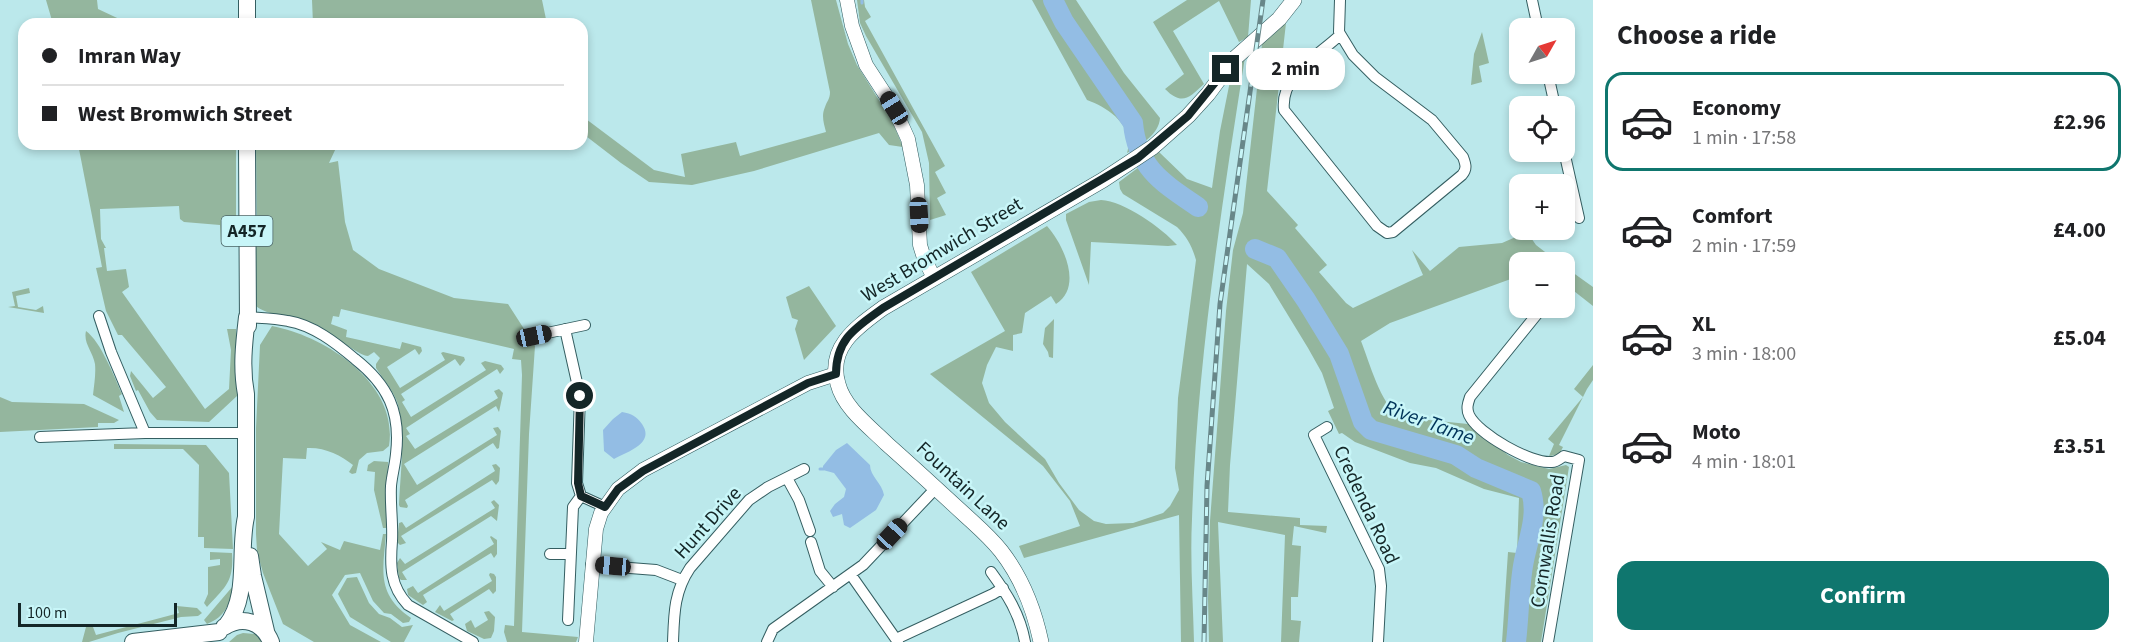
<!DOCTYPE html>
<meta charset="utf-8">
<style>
body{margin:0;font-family:"Source Sans 3",sans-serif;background:#f2f2f2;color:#202124;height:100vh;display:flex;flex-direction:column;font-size:22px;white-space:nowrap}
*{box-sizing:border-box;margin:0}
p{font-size:20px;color:#757577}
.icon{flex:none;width:33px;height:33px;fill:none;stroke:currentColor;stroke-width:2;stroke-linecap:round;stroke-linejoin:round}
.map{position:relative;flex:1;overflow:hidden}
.drawer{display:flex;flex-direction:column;background:#fff;width:540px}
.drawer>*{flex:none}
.top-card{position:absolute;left:18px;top:18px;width:570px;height:132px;border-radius:18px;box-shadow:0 3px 9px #0003;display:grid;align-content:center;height:132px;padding:0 24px;background:#fff}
.needle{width:39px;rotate:51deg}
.controls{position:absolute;left:1509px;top:18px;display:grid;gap:12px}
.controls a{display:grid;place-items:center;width:66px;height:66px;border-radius:12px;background:#fff;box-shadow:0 3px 9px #0003;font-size:30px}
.scale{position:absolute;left:18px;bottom:15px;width:159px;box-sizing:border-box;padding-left:6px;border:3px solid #142627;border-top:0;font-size:16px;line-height:21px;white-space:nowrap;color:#142627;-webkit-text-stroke:4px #c8f6f8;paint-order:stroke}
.end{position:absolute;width:27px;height:27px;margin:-14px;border:8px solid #142627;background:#fff;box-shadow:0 0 0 3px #fff}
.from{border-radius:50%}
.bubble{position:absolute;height:42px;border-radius:18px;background:#fff;box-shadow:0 3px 9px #0003;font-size:20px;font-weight:700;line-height:42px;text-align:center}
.car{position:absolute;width:18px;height:36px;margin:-18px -9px;border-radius:8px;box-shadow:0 0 4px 2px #0007;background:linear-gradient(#222 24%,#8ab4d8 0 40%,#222 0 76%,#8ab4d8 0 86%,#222 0)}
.top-card b{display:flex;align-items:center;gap:21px;height:57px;font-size:22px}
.top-card b+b{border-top:2px solid #e0e0e0}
.top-card i{width:15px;height:15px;background:#202124}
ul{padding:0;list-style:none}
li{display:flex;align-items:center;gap:18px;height:99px;margin:0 12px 9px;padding:0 12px;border:3px solid transparent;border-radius:18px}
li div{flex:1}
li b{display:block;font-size:22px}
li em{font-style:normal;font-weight:700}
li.selected{border-color:#0f766e}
li>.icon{width:54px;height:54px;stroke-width:1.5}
h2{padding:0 24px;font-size:27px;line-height:72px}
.button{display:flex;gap:12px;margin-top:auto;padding:12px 24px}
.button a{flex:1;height:69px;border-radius:18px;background:#0f766e;color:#fff;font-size:24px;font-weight:700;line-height:69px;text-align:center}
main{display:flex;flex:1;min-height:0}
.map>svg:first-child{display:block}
.green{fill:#94b69e}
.water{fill:#93bde4}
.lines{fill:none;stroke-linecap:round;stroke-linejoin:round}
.stream{stroke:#93bde4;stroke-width:3}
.river{stroke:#93bde4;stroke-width:20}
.minor-casing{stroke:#345e61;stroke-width:12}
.tertiary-casing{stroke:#345e61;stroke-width:15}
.secondary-casing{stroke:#345e61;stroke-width:16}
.primary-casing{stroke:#345e61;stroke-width:18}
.minor{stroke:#fff;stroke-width:10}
.tertiary{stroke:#fff;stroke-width:14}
.secondary{stroke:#fff;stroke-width:15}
.primary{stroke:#fff;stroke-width:16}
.rail-casing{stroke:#688789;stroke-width:5}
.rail{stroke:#c8f6f8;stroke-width:3;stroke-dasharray:9;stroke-linecap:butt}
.route{stroke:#142627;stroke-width:8}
.labels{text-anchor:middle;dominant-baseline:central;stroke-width:5;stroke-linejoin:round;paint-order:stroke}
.shield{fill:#c8f6f8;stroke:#4a6466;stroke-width:1.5}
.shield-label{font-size:18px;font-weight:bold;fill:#142627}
.street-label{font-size:20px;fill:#142627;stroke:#c8f6f8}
.water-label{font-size:21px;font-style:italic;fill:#013459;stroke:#c8f6f8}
</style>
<main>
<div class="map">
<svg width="1593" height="642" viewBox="0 0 1593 642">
<rect width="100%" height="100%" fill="#bbe8eb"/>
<path class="green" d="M 46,0 L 97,0 L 98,9 L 130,24 L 53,24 Z
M 312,0 L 542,0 L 547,24 L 313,24 Z
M 811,0 L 836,0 L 848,44 L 857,65 L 892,121 L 903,147 L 889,145 L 879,133 L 754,171 L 692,185 L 649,182 L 621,163 L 582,133 L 582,116 L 654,170 L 685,177 L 681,154 L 736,142 L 740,156 L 826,132 C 824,124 821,116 825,107 C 827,101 830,99 830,92 Z
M 857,0 L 864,0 L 865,7 L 871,17 L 865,21 L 945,166 L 935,172 L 946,193 L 937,198 L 946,215 L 930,220 L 929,163 L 922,132 L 866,36 L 860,23 Z
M 1032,0 L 1076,0 L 1124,73 L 1160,118 C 1159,135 1140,145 1127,153 C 1135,127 1110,108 1087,100 Z
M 1187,0 L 1251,0 L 1248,37 L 1239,42 L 1219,1 L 1173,31 L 1204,84 C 1189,98 1182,106 1165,89 L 1184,74 L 1153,22 Z
M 1286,23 L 1267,191 L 1298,225 L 1295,228 L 1327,265 L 1319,272 L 1346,303 L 1353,308 L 1423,275 L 1412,250 L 1430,271 L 1459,247 L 1502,243 L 1527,232 L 1536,245 L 1558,262 L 1520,262 L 1519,276 L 1390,323 L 1361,341 C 1370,364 1380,402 1399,417 L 1468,424 L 1508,455 L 1521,462 L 1549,469 L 1566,465 L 1569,467 L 1541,642 L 1502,642 L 1508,552 L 1517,553 L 1519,498 L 1484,489 L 1436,468 L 1410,463 L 1355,442 L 1342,433 L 1339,434 L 1328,411 L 1334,408 L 1322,373 L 1308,348 L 1269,284 L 1247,264 L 1230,465 L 1228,512 L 1300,518 L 1300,525 L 1327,526 L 1326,533 L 1294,526 L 1292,545 L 1301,546 L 1298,597 L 1291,597 L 1291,620 L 1301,621 L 1299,642 L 1281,642 L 1285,535 L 1218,522 L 1223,642 L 1209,642 L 1208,599 L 1210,521 L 1226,311 L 1233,250 L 1243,213 L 1262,44 Z
M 1482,32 L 1489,63 L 1479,66 L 1482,82 L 1471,85 L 1474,54 Z
M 1245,57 C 1221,210 1197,364 1192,519 C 1190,560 1193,601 1194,642 L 1181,642 L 1179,515 L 1024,558 L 1019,546 L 1080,526 L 1070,501 L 1043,466 L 930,374 L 1005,331 L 971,272 L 1047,226 C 1064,245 1083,287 1056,304 L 1051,296 L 1025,313 L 1022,333 L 1013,335 L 1013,351 L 996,347 L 987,365 L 982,383 L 989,403 L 1005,422 L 1045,459 L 1059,483 L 1079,510 L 1094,521 L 1106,524 L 1133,523 L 1163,513 L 1170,506 L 1179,490 L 1175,468 L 1178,398 L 1196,260 C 1192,246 1187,237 1177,227 L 1123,194 L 1120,189 L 1119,182 L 1159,152 L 1187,179 L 1212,188 L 1220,131 L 1230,81 Z
M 78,144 L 236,144 L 236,239 L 230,244 L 221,244 L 220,225 L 184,222 L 180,219 L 179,206 L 100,209 L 101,239 L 106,248 L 104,248 L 107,271 L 126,269 L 129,287 L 122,292 L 205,409 L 229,389 L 231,350 L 227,329 L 236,329 L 237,396 L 209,422 L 157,420 L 150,412 L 138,390 L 136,391 L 130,376 L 131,371 L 153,398 L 166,387 L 122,335 L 118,335 L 106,311 L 96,268 L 102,267 Z
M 256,144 L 341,144 L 336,148 L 329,163 L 338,161 L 345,222 L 353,250 L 379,269 L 454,298 L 508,304 L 535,346 L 529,434 L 522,632 L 578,637 L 576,642 L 507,642 L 504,632 L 505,625 L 514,626 L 522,375 L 521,360 L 512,359 L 514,349 L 341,309 L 339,317 L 333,316 L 331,324 L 347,330 L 346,337 L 400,349 L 402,342 L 421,347 L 422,351 L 419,355 L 415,349 L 387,367 L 400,388 L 445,360 L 441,353 L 443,352 L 464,357 L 465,360 L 460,366 L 455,359 L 401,394 L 405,400 L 402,402 L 411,417 L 486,370 L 481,363 L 485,361 L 501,365 L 504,369 L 500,374 L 497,369 L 406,428 L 410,434 L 406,436 L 415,449 L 498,398 L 494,391 L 499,389 L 503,393 L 499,412 L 496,406 L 404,464 L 417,485 L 497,435 L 493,428 L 498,427 L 501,431 L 499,448 L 497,449 L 493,443 L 405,500 L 408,506 L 407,508 L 400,507 L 399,505 C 400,476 407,426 396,399 C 391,388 383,379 376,368 L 376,364 L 380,358 L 374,352 L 368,356 C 359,356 328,331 317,325 C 300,317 265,316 255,305 L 254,237 L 257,234 Z
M 1101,200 C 1124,201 1162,228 1177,245 L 1168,246 L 1091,242 L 1089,285 L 1066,220 L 1066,214 L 1089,202 Z
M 1565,267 L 1593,287 L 1593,306 L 1565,284 Z
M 809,286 L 836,326 L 804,360 L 795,329 L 798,320 L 792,318 L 786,297 Z
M 29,288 L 30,293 L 16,296 L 18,307 L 36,310 L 43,306 L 44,313 L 8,307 L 15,306 L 12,292 Z
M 1054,319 L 1053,358 L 1049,357 L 1048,352 L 1043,344 L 1045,328 Z
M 272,326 C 325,336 399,383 389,446 L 383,451 L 367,453 L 359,460 L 356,473 L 352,474 L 349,472 L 353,465 C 341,455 324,447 307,448 L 306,459 L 283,458 L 279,534 L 308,566 L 327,549 L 321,542 L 340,550 L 344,541 L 380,550 L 383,534 L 386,534 C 383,570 376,594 411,618 L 409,622 L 403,623 L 391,614 L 384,613 L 373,601 L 360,573 L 345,575 L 332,595 L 350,625 L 381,642 L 314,642 L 283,624 L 263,573 L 257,551 L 256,534 L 256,428 L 260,345 Z
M 86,331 C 101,342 114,376 122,394 L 119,396 L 124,412 L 93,395 C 94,385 96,375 95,364 C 93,352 83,343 86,331 Z
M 1593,365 L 1593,380 L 1587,389 L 1559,445 L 1563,447 L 1559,455 L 1549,456 L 1554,444 L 1548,439 L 1583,397 L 1574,389 Z
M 0,397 L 12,402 L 84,404 L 119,420 L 114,423 L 98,423 L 98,427 L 0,432 Z
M 114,444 L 206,445 L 229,473 L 233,549 L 204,548 L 204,537 L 198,537 L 199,465 L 183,449 L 114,449 Z
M 374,461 L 388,462 L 386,528 L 383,528 L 374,490 L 375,472 L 367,471 L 368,465 Z
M 496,464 L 500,468 L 499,481 L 496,485 L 492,480 L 401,536 L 406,543 L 400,545 L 397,542 L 399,523 L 402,522 L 406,528 L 495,471 L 492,465 Z
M 494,500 L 499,505 L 497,521 L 491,516 L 402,572 L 407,580 L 401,580 L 399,578 L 397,563 L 400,558 L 405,564 L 495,508 L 491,502 Z
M 491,536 L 497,540 L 497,554 L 494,558 L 491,553 L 423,595 L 427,602 L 423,605 L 408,595 L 407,589 L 413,586 L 418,593 L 494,544 L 490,537 Z
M 210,552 L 232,553 C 234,582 225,587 207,607 L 204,603 L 208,594 L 208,567 L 220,565 L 220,559 L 210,560 Z
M 490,573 L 494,574 L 496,577 L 496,591 L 493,594 L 489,589 L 450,614 L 454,620 L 452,621 L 435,612 L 440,605 L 444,611 L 492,581 L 489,575 Z
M 357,577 L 369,603 L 379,614 L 390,618 L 402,627 L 413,625 L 404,642 L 391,642 L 350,617 L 338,594 L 347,578 Z
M 233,586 C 230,604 225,617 207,624 L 204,620 Z
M 177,606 L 197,608 L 202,613 L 198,616 L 181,617 L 118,633 L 89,642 L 82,642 L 86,627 L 93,627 L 96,635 L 179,613 Z
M 489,611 L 495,617 L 494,631 L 491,638 L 484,639 L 467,631 L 465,624 L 471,620 L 475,628 L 488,620 L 484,612 Z
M 243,633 L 255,634 L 263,642 L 229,642 L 237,635 Z"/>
<path class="water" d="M 622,412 C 632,414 636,416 642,424 C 655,443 629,451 614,459 L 604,451 L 603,430 L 613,419 Z
M 847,443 L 870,465 C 870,476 882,483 884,495 L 876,510 L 850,528 L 844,525 L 842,514 L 833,517 L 830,511 L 835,504 L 844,497 L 846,489 L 834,473 L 823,470 L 823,466 L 836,450 Z"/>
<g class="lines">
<path class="stream" d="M 862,0 L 862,3
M 820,469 L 823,469"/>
<path class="river" d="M 1053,0 L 1064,22 L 1133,123 C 1137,168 1163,183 1198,207
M 1255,249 L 1277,258 L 1306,300 L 1339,354 L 1363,422 L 1371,430 L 1456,455 L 1476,468 L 1531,491 C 1539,517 1527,541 1523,566 C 1519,590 1519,617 1516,642"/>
<defs>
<path id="minor" d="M 1340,0 L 1339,32 L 1353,55 L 1375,77 L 1432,120 L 1463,157 C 1466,165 1467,169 1462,175 L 1393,232 L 1387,233 L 1377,226 L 1284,110 C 1280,75 1318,56 1340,35
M 1532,0 L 1538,28
M 1548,74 L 1555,106
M 1564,151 L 1579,218
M 1542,308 L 1470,397 C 1468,403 1466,408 1469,415 C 1478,434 1531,464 1552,462 C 1556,462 1561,458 1564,456 L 1579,460 L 1548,642
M 99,316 L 111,352 L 145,433
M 247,317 C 260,318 275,318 288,321 C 313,325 336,343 355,359 C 388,385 401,412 396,454 C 395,465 392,475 391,486 C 390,504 393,523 392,541 C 390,566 390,586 408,605 L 473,642
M 565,329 L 580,396 L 577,483 L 581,496 L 605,507
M 533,336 L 585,325
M 1327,427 L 1314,435 L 1379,569 L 1381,586 L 1378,642
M 40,437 L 145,433 L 247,433
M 787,478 L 799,500 L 810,531
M 811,542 L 820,571 L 833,587
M 550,554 L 571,554
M 591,565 L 656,570 L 682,580
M 991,572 C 1007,594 1020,614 1025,642
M 851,575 L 898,642
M 568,620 L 573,507 L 581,496
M 896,639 L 993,594 L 1003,588
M 673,642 C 674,614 674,592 690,568 L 749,500 L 768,487 L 804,469
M 767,642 L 773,629 L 863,565 L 936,488"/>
<path id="tertiary" d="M 847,0 L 852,26 L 866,65 L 894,108 L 908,139 L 917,185 L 920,245 L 924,258 L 934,278
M 586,642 L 596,529 L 601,513 L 618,489 L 643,470 L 808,383 L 836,374"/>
<path id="secondary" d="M 1041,642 C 1034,609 1022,578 1001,551 C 990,537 977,526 965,515 C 939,491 913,467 887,444 C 870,427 844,408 838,384 C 827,347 857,327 883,308 L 1103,180 L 1153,147 L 1188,116 L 1208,94 L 1234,59 L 1279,19 L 1294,0"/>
<path id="primary" d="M 247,24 L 247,0
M 247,144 L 248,326
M 250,556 L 253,576 L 266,631
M 226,626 C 250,596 238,552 246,517 L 246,394 C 241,368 244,343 247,317
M 224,627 C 243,615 263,622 271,642
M 133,642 L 219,632"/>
</defs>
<use href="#minor" class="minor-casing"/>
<use href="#tertiary" class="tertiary-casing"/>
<use href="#secondary" class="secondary-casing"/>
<use href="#primary" class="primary-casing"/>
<use href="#minor" class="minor"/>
<use href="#tertiary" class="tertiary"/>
<use href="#secondary" class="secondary"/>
<use href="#primary" class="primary"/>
<defs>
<path id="rail" d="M 1204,642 L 1207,486 L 1220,304 L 1263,0"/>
</defs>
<use href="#rail" class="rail-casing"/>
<use href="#rail" class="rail"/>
</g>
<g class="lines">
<path class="route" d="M 580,396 L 578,483 L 581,496 L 605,507 L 618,489 L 643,471 L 808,383 L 836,374 C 836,338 857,327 883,308 L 1138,158 L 1188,116 L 1226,69"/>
</g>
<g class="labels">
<rect class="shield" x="221.5" y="216" width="51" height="30" rx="4.5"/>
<g class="shield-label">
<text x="247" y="231">A457</text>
</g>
<g class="street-label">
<text transform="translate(942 250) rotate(-31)">West Bromwich Street</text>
<text transform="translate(963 486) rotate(43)">Fountain Lane</text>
<text transform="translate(1366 505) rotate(65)">Credenda Road</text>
<text transform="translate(708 523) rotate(-48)">Hunt Drive</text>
<text transform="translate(1548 541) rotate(-81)">Cornwallis Road</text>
</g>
<g class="water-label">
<text transform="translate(1429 422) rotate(20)">River Tame</text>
</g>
</g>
</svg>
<div class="controls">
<a><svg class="needle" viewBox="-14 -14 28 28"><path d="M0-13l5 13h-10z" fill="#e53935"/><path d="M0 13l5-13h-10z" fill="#757577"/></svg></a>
<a><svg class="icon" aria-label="locate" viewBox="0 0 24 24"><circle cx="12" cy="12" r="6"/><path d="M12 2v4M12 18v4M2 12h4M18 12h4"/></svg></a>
<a>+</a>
<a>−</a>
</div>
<div class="scale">100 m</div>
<i class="end from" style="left:580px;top:396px"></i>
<i class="end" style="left:1226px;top:69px"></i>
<div class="bubble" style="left:1246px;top:48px;width:99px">2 min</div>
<i class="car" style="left:894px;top:108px;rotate:328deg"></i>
<i class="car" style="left:919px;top:215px;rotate:177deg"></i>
<i class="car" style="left:534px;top:336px;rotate:78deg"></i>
<i class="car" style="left:892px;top:534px;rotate:43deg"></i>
<i class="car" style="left:613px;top:566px;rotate:275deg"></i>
<div class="top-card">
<b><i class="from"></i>Imran Way</b>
<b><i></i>West Bromwich Street</b>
</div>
</div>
<section class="drawer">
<h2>Choose a ride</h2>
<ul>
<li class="selected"><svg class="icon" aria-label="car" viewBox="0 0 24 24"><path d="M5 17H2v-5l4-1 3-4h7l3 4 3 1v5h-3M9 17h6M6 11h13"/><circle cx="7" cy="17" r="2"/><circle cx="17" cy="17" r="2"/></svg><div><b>Economy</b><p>1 min · 17:58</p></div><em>£2.96</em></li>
<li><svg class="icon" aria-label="car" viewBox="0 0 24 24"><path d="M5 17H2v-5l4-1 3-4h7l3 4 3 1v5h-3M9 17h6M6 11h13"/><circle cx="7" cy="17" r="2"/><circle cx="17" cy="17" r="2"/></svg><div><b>Comfort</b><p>2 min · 17:59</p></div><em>£4.00</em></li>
<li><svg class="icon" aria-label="car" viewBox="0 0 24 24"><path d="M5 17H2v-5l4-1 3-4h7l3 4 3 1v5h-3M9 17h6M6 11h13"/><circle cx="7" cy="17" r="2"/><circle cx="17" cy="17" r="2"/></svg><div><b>XL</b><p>3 min · 18:00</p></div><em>£5.04</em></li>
<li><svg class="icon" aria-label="car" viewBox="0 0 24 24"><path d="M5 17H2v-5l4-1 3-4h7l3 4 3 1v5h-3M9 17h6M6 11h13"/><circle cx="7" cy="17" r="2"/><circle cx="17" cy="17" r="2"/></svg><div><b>Moto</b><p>4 min · 18:01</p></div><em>£3.51</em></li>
</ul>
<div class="button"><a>Confirm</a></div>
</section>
</main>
